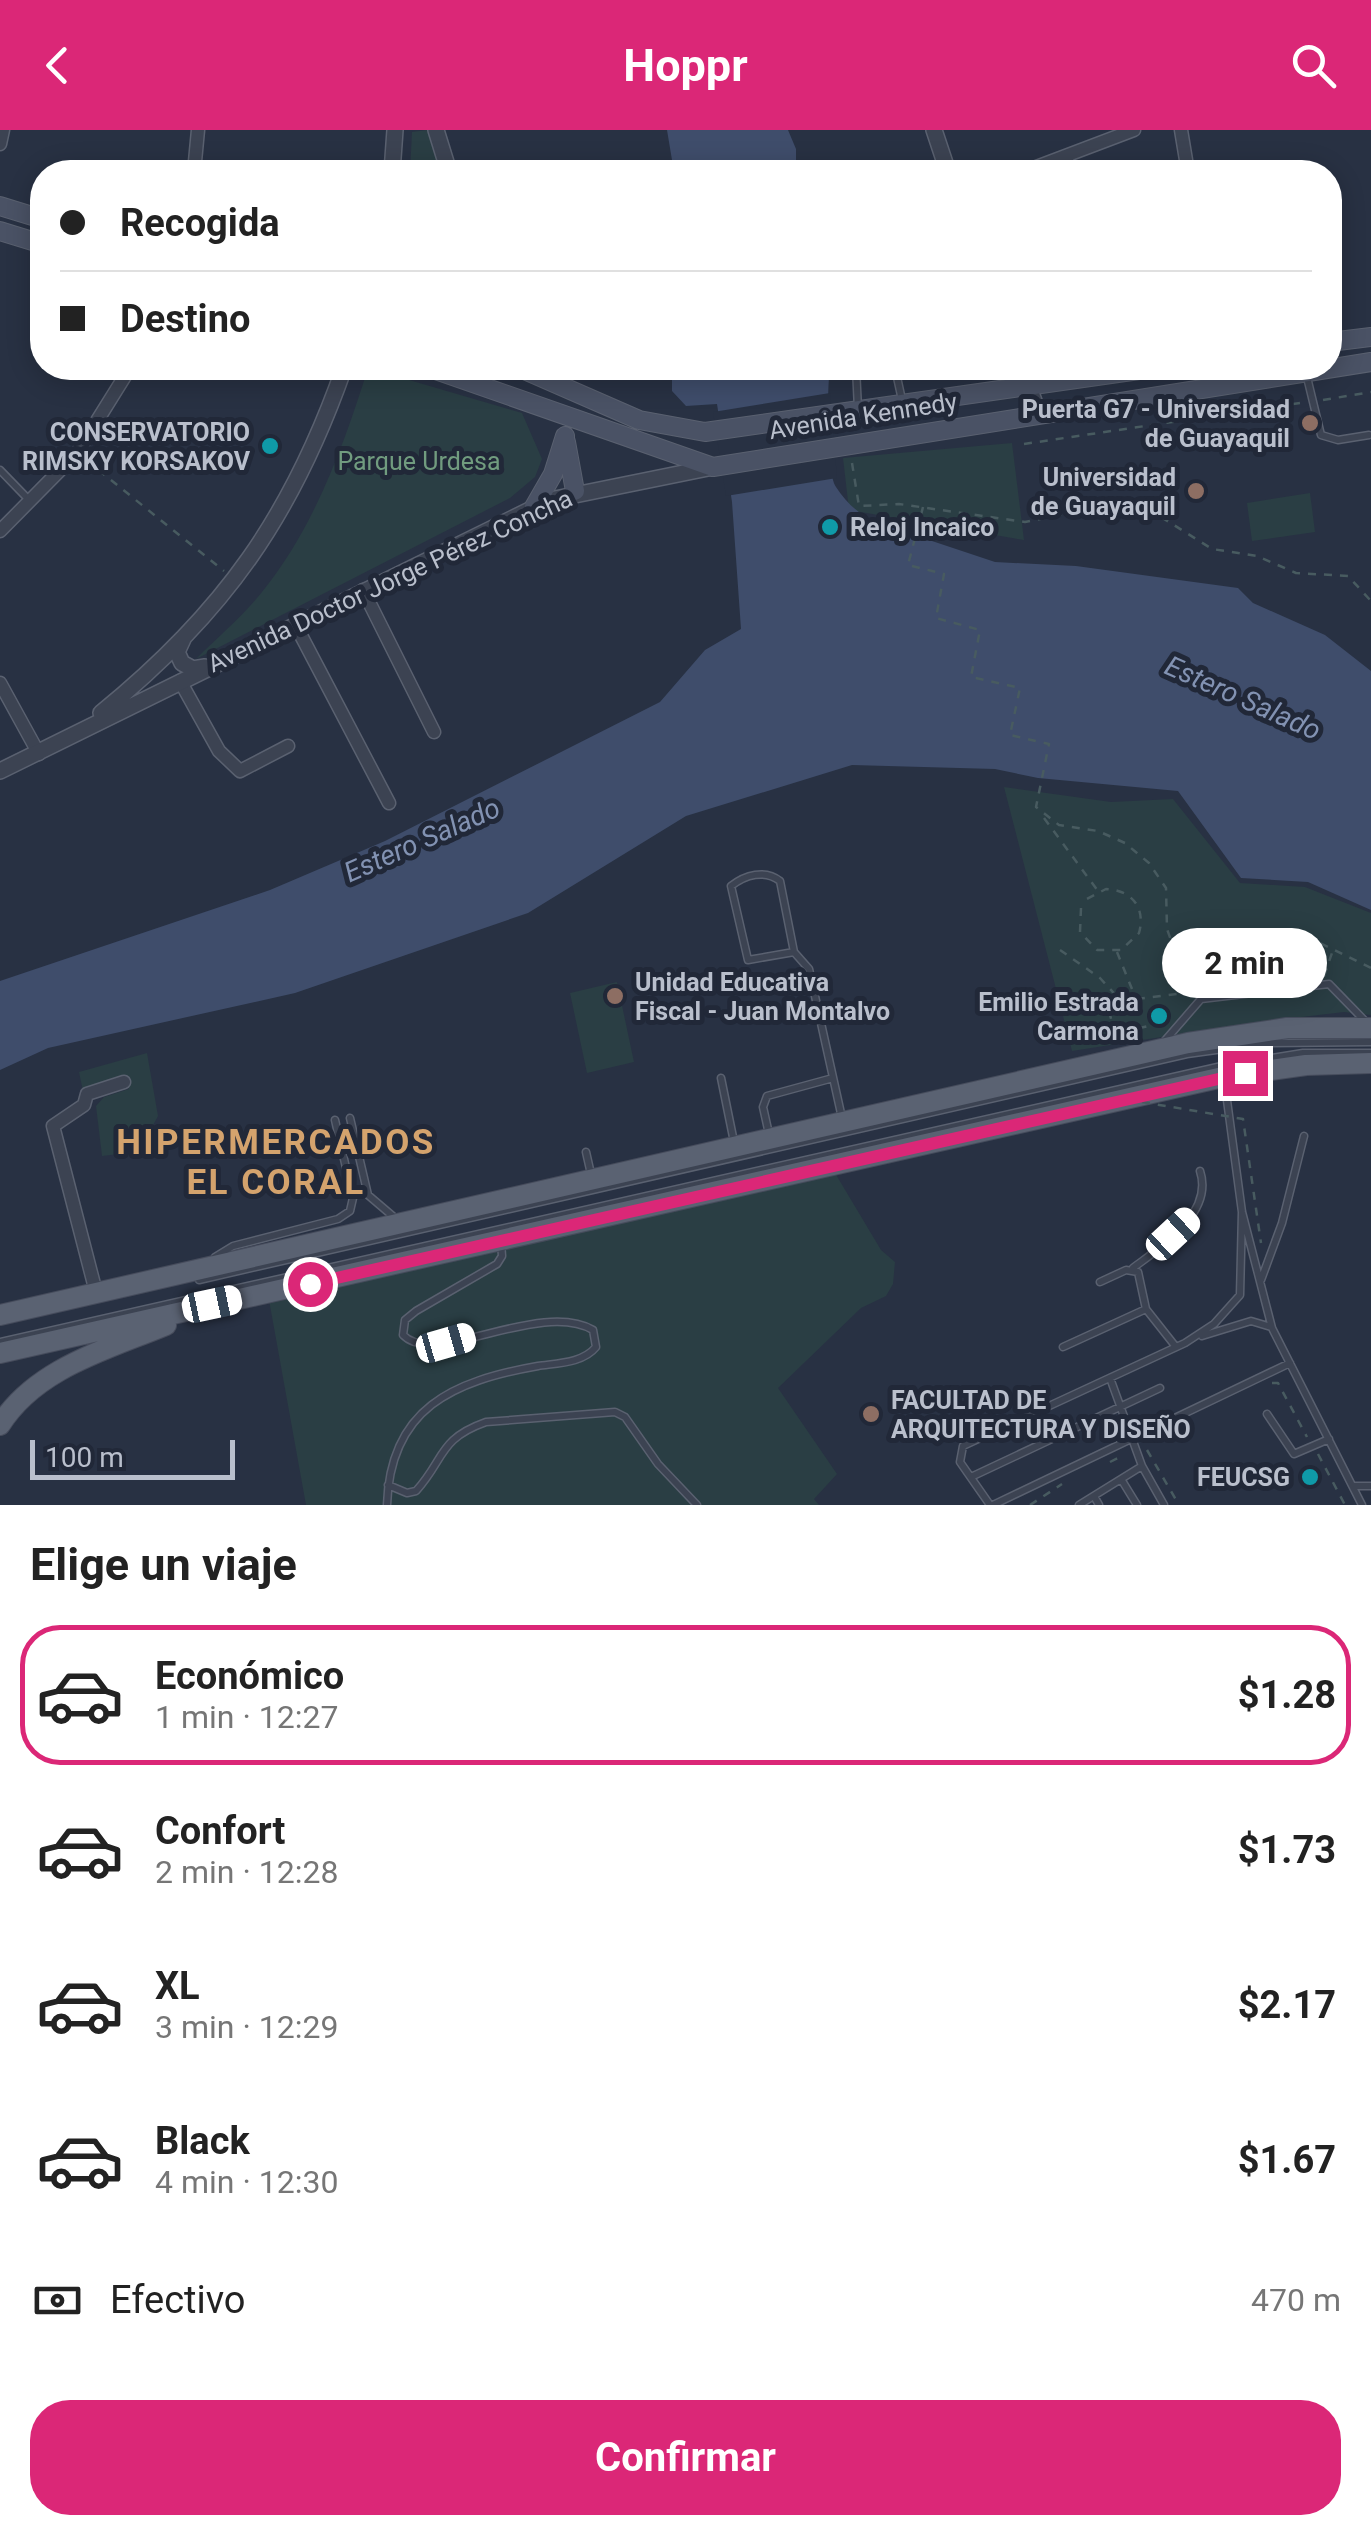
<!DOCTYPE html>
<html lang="es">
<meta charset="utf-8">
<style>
body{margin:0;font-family:Roboto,sans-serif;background:#f6f6f6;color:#222;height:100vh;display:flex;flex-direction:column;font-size:38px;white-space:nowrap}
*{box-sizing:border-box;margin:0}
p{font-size:32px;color:#767676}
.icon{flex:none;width:55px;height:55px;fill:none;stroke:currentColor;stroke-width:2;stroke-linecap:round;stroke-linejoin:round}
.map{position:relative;height:1375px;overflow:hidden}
.drawer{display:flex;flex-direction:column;background:#fff;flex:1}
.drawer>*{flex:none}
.guide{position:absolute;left:30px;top:30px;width:1312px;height:220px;border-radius:40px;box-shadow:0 5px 25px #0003;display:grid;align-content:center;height:220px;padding:0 30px;background:#fff}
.scale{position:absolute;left:30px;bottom:25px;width:205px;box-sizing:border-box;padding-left:10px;border:5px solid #b9bfcc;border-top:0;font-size:28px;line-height:35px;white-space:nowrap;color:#b9bfcc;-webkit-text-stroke:8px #212838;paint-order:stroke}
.end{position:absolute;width:45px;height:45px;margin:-22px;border:12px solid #db2777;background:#fff;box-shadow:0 0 0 5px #fff}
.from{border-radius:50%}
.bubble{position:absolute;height:70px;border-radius:35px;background:#fff;box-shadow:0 5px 25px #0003;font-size:32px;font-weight:700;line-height:70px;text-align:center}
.car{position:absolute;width:30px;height:60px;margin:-30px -15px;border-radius:12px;box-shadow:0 0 8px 2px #0007;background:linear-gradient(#fff 24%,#345 0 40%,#fff 0 76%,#345 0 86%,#fff 0)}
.guide b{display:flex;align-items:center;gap:35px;height:95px;font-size:38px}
.guide b+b{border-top:2px solid #e0e0e0}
.guide i{width:25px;height:25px;background:#222}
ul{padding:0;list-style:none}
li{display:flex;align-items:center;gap:30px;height:140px;margin:0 20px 15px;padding:0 10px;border:5px solid transparent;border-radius:40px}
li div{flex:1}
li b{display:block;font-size:38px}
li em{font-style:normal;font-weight:700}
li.on{border-color:#db2777}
li>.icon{width:90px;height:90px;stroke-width:1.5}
h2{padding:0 30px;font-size:45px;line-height:120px}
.pay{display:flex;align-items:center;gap:25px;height:110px;padding:0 30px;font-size:38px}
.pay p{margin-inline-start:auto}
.action{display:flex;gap:20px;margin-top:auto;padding:20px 30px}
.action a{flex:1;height:115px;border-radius:40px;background:#db2777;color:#fff;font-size:40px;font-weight:700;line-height:115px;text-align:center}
header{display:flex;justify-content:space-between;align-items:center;height:130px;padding:0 30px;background:#db2777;color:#fff;font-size:45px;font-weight:700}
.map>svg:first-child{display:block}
.green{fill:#2a3e44}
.water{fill:#3f4d6b}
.pier{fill:#283143}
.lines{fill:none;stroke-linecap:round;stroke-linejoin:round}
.service-casing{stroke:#5a6170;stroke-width:9}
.minor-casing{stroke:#5a6170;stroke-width:15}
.tertiary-casing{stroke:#5a6170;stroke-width:18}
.secondary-casing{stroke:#5a6170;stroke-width:20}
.primary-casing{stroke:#464c5c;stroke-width:22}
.path{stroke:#485b60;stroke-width:2.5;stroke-dasharray:8 8;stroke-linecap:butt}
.service{stroke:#3c4352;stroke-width:6}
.minor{stroke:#3c4352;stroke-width:12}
.tertiary{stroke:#3c4352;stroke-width:15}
.secondary{stroke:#4a5265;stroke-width:18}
.primary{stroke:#5a6272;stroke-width:20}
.path-bridge{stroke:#485b60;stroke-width:2.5;stroke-dasharray:8 8;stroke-linecap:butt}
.route{stroke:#db2777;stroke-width:12}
.education-dot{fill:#8d6e63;stroke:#212838;stroke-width:4}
.culture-dot{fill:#0f9aa8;stroke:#212838;stroke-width:4}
.labels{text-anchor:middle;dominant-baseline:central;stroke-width:10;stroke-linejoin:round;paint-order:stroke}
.poi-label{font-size:25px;font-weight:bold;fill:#b9bfcc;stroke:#212838;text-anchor:end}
.street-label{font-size:25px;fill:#b9bfcc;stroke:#212838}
.park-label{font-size:25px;fill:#719c7f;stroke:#212838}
.water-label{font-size:28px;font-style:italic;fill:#8292b2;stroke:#212838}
.district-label{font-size:35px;font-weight:bold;letter-spacing:2.5px;fill:#d4a36d;stroke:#212838}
</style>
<header><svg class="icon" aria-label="back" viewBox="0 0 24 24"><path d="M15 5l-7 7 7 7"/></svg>Hoppr<svg class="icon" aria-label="search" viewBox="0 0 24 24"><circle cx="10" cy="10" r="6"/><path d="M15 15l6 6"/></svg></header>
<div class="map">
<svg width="1371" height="1375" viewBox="0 0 1371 1375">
<rect width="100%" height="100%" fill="#283143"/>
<path class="green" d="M 427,0 L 441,42 L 410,42 L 412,2 Z
M 368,238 L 522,283 L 542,329 L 535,347 L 510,368 L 196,529 C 218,507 243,486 262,462 C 314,398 344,315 368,238 Z
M 1012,313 L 1024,410 L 849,380 L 843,328 Z
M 1310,363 L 1315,402 L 1252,411 L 1247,373 Z
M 1004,657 L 1111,672 L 1173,669 L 1240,753 L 1305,757 L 1371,783 L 1371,885 L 1344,882 L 1251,893 L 1072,921 Z
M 617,852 L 634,932 L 587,943 L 570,863 Z
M 147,923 L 158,986 L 145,1010 L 118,1017 L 119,1024 L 102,1026 L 96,976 L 104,967 L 129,959 L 127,951 L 83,961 L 79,942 Z
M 835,1043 L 881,1120 L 895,1132 L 893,1154 L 886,1166 L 861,1178 L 778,1258 L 837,1344 L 814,1369 L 819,1375 L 306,1375 L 269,1170 Z"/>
<path class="water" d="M 667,0 L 788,0 L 796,19 L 796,42 L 674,42 Z
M 672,238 L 830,238 C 827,257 826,343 836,357 C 846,373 861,386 878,393 L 995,432 L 1076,436 L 1238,458 L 1253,473 L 1325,505 L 1371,541 L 1371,780 L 1308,752 L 1241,748 L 1178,661 L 1038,648 L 995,639 L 852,635 L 686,686 L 528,783 L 295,863 L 48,918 L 0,940 L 0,851 L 270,760 L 385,711 L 660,572 L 705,520 L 741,499 L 732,372 L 717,274 L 686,276 L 672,261 Z"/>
<path class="pier" d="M 830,263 L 837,348 L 726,366 L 713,282 Z"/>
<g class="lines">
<defs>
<path id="service" d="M 856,238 L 858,279
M 895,238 L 902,270
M 1306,243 L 1321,305 L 1338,310 L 1369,305
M 0,340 L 31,372
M 794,822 L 748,830 L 731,756 C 745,745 765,739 780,751 L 794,822 L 809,839 L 842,988
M 1162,914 L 1201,869 L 1329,854 L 1366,892
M 721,948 L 734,1012
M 1224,948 L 1242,1082 L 1272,1198 L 1362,1375
M 350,988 L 368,1065 L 395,1088
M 769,1004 L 763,977 L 767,966 L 833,948
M 586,1022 L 591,1044
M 215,1127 L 233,1116 L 338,1089 L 350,1081 L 353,1068 L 335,990
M 1133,1138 C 1162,1116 1214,1083 1200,1041
M 199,1150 L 1187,924 L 1267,913 L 1371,912
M 1261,1150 L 1282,1093 L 1304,1006
M 1100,1152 L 1126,1140 L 1138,1142 L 1146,1179 L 1176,1217
M 1202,1206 L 1251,1191 L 1271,1197
M 0,1212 L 1222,936 L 1303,923 L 1371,923
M 1063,1217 L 1146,1179
M 1110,1248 L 1142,1336 L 1164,1375
M 1267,1284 L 1294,1324 L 1329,1309
M 971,1347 L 1160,1258
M 1121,1349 L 1137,1375
M 388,1355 L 407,1363 L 416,1361 C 445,1329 438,1309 486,1292 L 615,1282 L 625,1287 L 658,1334 L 697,1375
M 1353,1356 L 1371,1356
M 1094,1366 L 1099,1375
M 387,1375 C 390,1278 453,1251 538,1236 C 558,1233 583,1233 596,1217 L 593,1200 C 540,1169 434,1238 403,1205 L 405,1190 L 416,1181 L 497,1134 L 502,1126 L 501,1112
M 990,1375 L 960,1332 L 963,1316 L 1185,1213 L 1214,1194 L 1240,1165 L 1242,1082
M 993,1375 L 1290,1233
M 1079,1375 L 1142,1336"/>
<path id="minor" d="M 1181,0 L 1188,42
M 0,14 L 3,0
M 1065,26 L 1072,42
M 194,42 L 198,0
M 1023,42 L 1134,0
M 0,401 L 77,323 L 130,238
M 363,460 L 434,602
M 295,494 L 389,673
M 180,551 L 219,621 L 240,641 L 288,616
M 0,553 L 39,624
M 96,1162 L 53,996 L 84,975 L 87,964 L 124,952"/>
<path id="tertiary" d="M 436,0 L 449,42
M 934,0 L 948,42
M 392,42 L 395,0
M 1022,238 L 1038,282
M 183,509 L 177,522 L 182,533 L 193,539 L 205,537
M 101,583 C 224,483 292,386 344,238
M 0,641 L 550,370 L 713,337"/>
<path id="secondary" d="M 0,76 L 42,89
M 0,101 L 42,114
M 1330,212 L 1371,207
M 430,238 L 713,337 L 1371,232
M 520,238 L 639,290 L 705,302 L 1153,238
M 566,312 L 575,361
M 534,377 L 553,344 L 565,306"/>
<path id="primary" d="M 0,1185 L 1188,913 L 1287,898 L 1371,898
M 0,1223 L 1223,947 L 1306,935 L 1371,933
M 0,1295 C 36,1238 106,1220 166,1195"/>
</defs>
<use href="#service" class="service-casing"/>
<use href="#minor" class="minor-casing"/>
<use href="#tertiary" class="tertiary-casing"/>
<use href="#secondary" class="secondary-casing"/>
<use href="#primary" class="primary-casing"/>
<path class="path" d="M 1323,270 L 1371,262
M 1024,314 L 1300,273
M 86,330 L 224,441
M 852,333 L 859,376 L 899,374 L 1025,392 L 1115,374 L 1145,377 L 1212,419 L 1257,426 L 1296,443 L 1348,446 L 1371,471
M 923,377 L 908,435 L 944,444 L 936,488 L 980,500 L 971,547 L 1020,558 L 1010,605 L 1049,614 L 1036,677 L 1059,695 L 1098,701 L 1125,713 L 1149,733 L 1166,758 L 1167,799 L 1174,819 L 1187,832 L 1198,834 L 1265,813 L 1314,810 L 1371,838
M 1044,688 L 1098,761
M 1081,778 L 1080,802 L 1097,820 L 1121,820 L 1139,803 C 1146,778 1132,760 1106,759 L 1085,770
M 1060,820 L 1100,848 L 1121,871 L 1193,862
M 1117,822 L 1136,869
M 1324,846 L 1333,820
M 1109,881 L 1115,904 L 1169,891
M 1272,1253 L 1278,1253 L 1307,1307
M 1147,1320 L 1179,1375
M 1318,1324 L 1345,1375
M 1110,1332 L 1122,1326
M 1030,1375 L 1062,1354"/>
<use href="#service" class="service"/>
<use href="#minor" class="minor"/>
<use href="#tertiary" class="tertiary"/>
<use href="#secondary" class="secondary"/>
<use href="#primary" class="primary"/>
<path class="path-bridge" d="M 1142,972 L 1243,989 L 1261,1113"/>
</g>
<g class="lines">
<path class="route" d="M 310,1154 L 1245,943"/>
</g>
<g class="education-dot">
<circle cx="1310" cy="293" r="10"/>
<circle cx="1196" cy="361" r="10"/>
<circle cx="615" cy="866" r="10"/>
<circle cx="871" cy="1284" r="10"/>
</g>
<g class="culture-dot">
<circle cx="270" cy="316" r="10"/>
<circle cx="830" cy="397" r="10"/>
<circle cx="1159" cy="886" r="10"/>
<circle cx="1310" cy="1347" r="10"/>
</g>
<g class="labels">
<g class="poi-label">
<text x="1290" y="279">Puerta G7 - Universidad<tspan x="1290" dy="29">de Guayaquil</tspan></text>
<text x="250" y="302">CONSERVATORIO<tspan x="250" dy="29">RIMSKY KORSAKOV</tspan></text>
<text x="1176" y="347">Universidad<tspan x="1176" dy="29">de Guayaquil</tspan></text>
<text x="850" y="397" text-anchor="start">Reloj Incaico</text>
<text x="635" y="852" text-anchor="start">Unidad Educativa<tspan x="635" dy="29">Fiscal - Juan Montalvo</tspan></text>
<text x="1139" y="872">Emilio Estrada<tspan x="1139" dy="29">Carmona</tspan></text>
<text x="891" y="1270" text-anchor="start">FACULTAD DE<tspan x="891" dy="29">ARQUITECTURA Y DISEÑO</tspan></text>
<text x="1290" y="1347">FEUCSG</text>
</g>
<g class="street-label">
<text transform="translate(863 286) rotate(-9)">Avenida Kennedy</text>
<text transform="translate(390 451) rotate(-25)">Avenida Doctor Jorge Pérez Concha</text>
</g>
<g class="park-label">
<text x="419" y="331">Parque Urdesa</text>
</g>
<g class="water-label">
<text transform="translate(1243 568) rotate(24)">Estero Salado</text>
<text transform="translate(422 710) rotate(-24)">Estero Salado</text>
</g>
<g class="district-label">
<text x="276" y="1012">HIPERMERCADOS<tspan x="276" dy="40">EL CORAL</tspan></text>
</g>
</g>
</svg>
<div class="scale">100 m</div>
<i class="end from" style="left:310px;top:1154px"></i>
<i class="end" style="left:1245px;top:943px"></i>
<div class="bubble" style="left:1162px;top:798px;width:165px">2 min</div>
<i class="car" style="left:1173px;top:1104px;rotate:47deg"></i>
<i class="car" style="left:212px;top:1174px;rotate:78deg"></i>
<i class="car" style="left:446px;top:1213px;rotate:74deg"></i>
<div class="guide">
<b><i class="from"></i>Recogida</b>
<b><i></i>Destino</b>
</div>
</div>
<section class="drawer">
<h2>Elige un viaje</h2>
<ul>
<li class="on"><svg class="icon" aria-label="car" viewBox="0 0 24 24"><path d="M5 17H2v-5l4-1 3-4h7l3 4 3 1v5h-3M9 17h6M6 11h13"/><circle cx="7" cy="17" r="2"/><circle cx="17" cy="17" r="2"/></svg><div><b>Económico</b><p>1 min · 12:27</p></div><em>$1.28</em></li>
<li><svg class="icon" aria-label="car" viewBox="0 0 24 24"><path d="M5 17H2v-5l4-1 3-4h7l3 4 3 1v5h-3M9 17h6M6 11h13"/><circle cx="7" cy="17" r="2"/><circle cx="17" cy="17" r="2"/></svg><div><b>Confort</b><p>2 min · 12:28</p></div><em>$1.73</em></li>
<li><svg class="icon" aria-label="car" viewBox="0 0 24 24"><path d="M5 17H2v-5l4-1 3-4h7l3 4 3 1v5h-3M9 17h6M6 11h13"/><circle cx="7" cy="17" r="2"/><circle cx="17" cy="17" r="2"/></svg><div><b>XL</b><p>3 min · 12:29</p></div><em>$2.17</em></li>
<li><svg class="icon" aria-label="car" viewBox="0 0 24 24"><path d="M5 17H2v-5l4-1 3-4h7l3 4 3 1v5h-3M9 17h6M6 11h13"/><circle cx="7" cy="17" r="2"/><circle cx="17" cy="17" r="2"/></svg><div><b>Black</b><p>4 min · 12:30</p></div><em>$1.67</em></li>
</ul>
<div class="pay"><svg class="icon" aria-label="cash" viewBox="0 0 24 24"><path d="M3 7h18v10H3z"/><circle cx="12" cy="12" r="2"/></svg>Efectivo<p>470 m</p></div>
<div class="action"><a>Confirmar</a></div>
</section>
